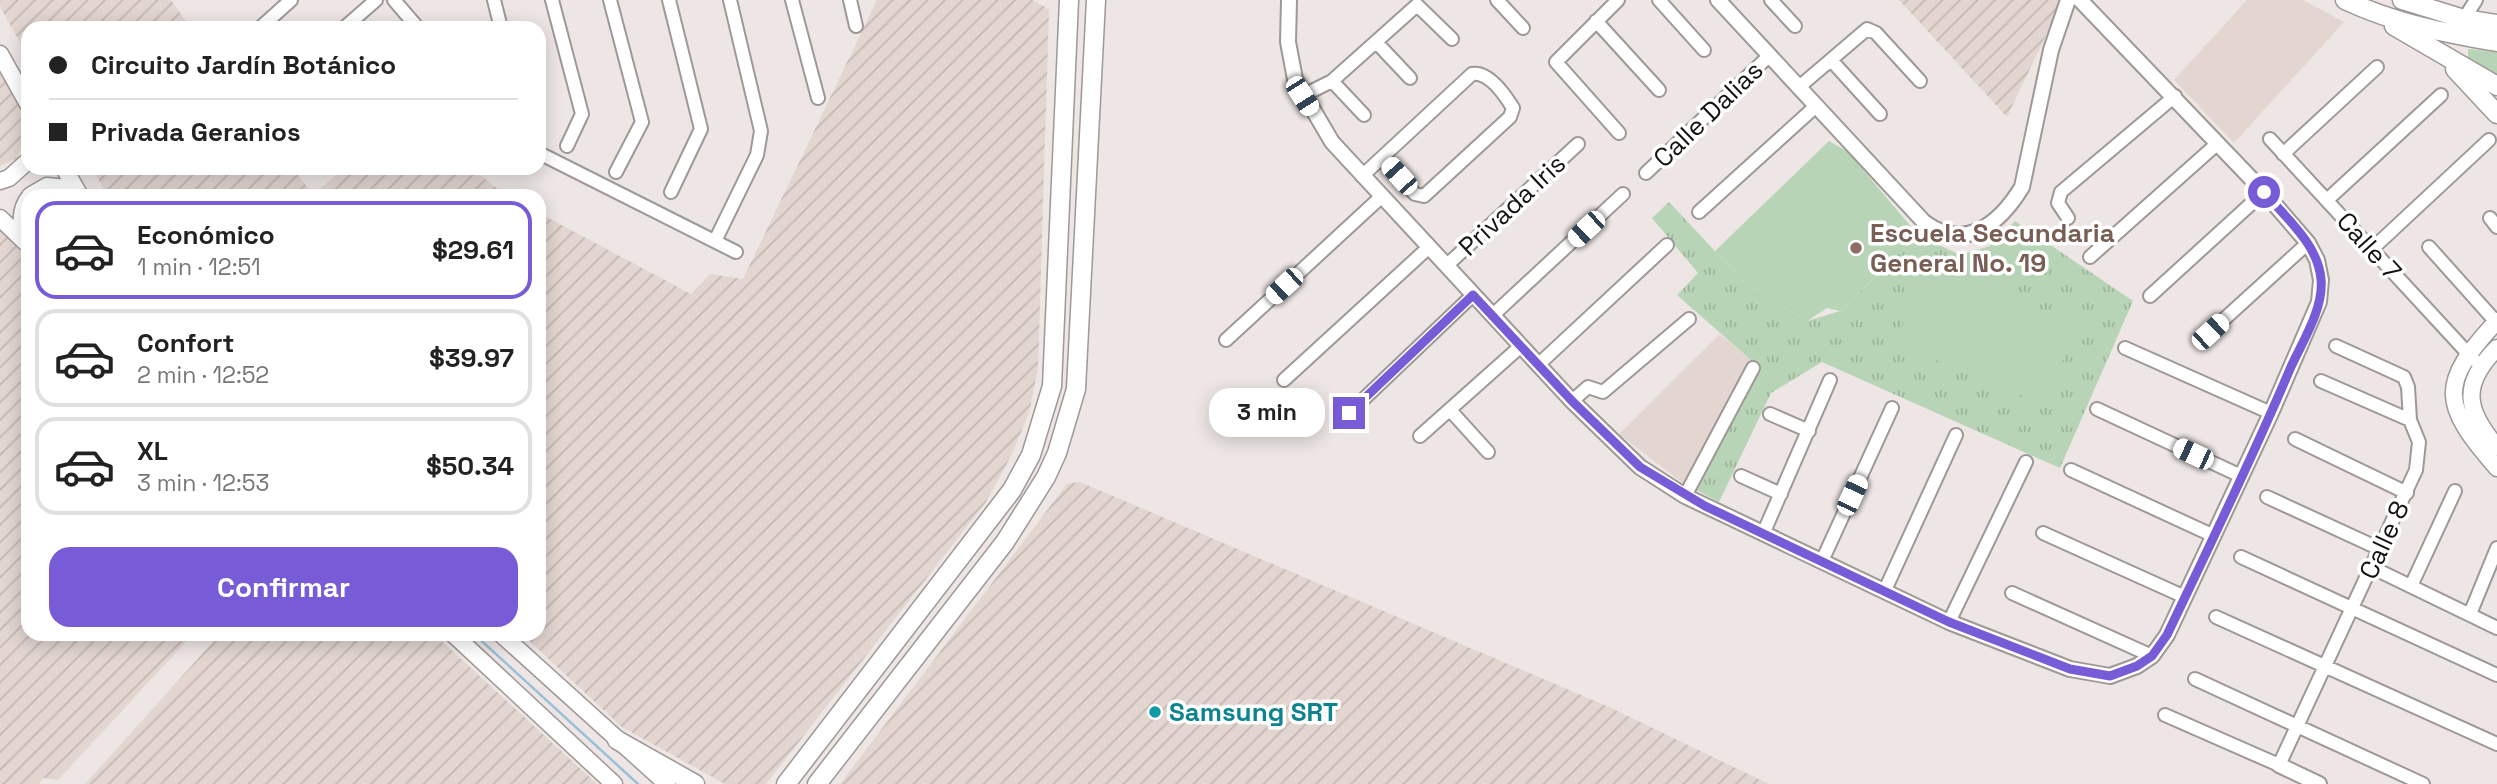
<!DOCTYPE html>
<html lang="es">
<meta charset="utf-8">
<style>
body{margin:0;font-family:"Space Grotesk",sans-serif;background:#f6f6f6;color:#222;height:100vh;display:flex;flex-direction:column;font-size:26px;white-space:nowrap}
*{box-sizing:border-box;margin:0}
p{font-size:23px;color:#767676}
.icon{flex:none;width:38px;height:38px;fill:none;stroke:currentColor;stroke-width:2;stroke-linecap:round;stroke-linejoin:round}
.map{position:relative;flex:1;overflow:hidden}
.details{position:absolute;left:21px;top:189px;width:525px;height:452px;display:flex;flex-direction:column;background:#fff;border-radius:21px;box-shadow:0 4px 18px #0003}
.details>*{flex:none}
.guide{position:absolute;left:21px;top:21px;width:525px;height:154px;border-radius:21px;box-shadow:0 4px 18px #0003;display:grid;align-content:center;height:154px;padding:0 28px;background:#fff}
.end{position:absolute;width:32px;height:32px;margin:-16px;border:9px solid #785bd6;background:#fff;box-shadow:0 0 0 4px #fff}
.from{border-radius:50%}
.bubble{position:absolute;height:49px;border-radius:21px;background:#fff;box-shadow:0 4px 18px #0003;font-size:23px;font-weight:800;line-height:49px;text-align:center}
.car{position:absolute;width:21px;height:42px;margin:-21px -10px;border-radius:9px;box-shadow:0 0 5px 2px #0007;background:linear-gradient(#fff 24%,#345 0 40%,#fff 0 76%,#345 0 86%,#fff 0)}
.guide b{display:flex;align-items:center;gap:24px;height:66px;font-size:26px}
.guide b+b{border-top:2px solid #e0e0e0}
.guide i{width:18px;height:18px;background:#222}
ul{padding:12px 0 0;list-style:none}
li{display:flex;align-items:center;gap:21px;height:98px;margin:0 14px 10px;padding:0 14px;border:4px solid #e0e0e0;border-radius:21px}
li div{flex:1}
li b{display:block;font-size:26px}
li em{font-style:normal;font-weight:800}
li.current{border-color:#785bd6}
li>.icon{width:63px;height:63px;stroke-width:1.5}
.button{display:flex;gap:14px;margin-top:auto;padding:14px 28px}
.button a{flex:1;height:80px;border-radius:21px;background:#785bd6;color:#fff;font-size:28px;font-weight:800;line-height:80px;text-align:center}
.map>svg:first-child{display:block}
.industrial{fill:url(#industrial-furrows)}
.built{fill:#e3d6d1}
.grass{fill:url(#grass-tufts)}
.green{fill:#b8d4b6}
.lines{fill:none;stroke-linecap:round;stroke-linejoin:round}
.stream{stroke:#99c0d8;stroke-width:2.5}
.minor-casing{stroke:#9e9896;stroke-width:16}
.tertiary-casing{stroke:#9e9896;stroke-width:18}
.secondary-casing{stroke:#9e9896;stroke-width:19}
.primary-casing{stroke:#9e9896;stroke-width:21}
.minor{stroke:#fff;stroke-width:12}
.tertiary{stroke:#fff;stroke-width:14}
.secondary{stroke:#fff;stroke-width:16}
.primary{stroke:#fff;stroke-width:18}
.route{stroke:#785bd6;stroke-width:9}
.education-dot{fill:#8d6e63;stroke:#fff;stroke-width:2.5}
.culture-dot{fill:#0f9aa8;stroke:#fff;stroke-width:2.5}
.labels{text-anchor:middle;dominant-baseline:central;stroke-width:7;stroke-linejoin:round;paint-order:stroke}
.street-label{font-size:26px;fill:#141211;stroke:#fff}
.education-label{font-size:26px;font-weight:bold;fill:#785e54;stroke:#fff;text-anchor:start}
.culture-label{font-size:26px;font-weight:bold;fill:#0d838f;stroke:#fff;text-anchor:start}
</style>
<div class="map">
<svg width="2497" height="784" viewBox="0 0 2497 784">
<defs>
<pattern id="industrial-furrows" width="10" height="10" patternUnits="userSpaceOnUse" patternTransform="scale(1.75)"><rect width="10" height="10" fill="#e3d6d1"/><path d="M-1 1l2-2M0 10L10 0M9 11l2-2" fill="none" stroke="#c2b7b2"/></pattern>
<pattern id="grass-tufts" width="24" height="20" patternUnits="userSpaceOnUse" patternTransform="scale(1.75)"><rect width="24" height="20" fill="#b8d4b6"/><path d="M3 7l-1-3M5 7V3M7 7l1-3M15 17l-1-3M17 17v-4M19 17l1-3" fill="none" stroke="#9db59b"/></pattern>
</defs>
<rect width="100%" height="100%" fill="#ede6e4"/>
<path class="industrial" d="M 0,0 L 171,0 L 191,28 L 28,28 L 28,56 L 0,7 Z
M 877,0 L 1032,0 L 1049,9 L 1038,368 L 1029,413 L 1011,456 L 986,502 L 766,784 L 725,784 L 622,727 L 522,634 L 539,634 L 539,213 L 691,294 L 710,274 L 743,279 Z
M 1899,0 L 2063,0 L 2007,117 Z
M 0,71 L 25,118 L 23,144 L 16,159 L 0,166 Z
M 92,168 L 293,168 L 313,195 L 344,168 L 471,168 L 507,196 L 108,196 Z
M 0,229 L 28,260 L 28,634 L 193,634 L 58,780 L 43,778 L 38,784 L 0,784 Z
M 1080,482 L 1609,707 L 1769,784 L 840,784 L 1067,484 Z
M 220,634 L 434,634 L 597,784 L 85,784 Z"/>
<path class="built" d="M 2247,0 L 2303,0 L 2344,22 L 2234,143 L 2174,80 Z
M 1720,334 L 1751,360 L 1689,482 L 1684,484 L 1619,434 Z"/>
<path class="grass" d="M 2468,49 L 2497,52 L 2497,76 L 2468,58 Z
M 1669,202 L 1744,282 L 1807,321 L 1840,311 L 1918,235 L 1960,255 L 1990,246 L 2015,221 L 2133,301 L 2060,468 L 1822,362 L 1771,393 L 1719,502 L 1693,488 L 1751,360 L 1677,295 L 1698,273 L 1652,218 Z"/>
<path class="green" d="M 1829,141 L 1848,152 L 1918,235 L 1840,311 L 1827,308 L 1807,321 L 1744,282 L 1715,251 Z
M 1929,262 L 2078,325 L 2044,405 L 1895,343 Z"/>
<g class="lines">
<path class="stream" d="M 474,634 L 638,784"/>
<defs>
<path id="minor" d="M 394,0 L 418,28
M 494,0 L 501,28
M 552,0 L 582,114 L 567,146
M 610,0 L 642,122 L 616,172
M 669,0 L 701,129 L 671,192
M 792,0 L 818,98
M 850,0 L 856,26
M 1497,0 L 1523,28
M 1618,0 L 1556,62 L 1619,133
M 1659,0 L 1704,50
M 1771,0 L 1795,26
M 2464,19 L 2476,0
M 1596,21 L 1659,90
M 260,28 L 291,0
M 344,28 L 376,0
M 1376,42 L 1410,78
M 1831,60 L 1880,114
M 1332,81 L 1364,115
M 1799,87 L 1867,29 L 1876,33 L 1920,81
M 1302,96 L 1332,81 L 1417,5 L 1452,39
M 2270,139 L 2474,360
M 539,153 L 736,252
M 2283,154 L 2377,67
M 1646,173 L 1770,55
M 1362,176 L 1472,74 C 1489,71 1505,95 1513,108 L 1510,117 L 1424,196 L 1415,194 L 1382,158
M 2327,200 L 2441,95
M 1699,212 L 1816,106
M 2068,218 L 2058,203 L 2061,192 L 2175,96
M 2490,218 L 2497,227
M 715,241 L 757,155 L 761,131 L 730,0
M 2429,247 L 2496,322
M 2371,250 L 2489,140
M 2090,257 L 2218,143
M 1446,266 L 1578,144
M 2150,296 L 2264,192
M 1493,315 L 1623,194
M 2210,332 L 2308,243
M 1226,340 L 1381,197
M 2125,348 L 2271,413
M 1539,364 L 1667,245
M 1284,380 L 1428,248
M 2321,381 L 2410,420
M 1572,401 L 1588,387 L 1603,392 L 1689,319
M 2097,409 L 2241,476
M 1450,410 L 1488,452
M 1349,413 L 1473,295
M 1770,414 L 1809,431
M 1420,436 L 1521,346
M 2295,439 L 2407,493
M 2071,470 L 2214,536
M 1741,476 L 1781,494
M 1685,496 L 1753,368
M 2267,497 L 2380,549
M 2043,533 L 2185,597
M 1763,534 L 1830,380
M 2241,557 L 2497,675
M 1822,561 L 1892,408
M 2371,567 L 2497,628
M 2411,586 L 2455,491
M 1885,590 L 1956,435
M 2012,593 L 2152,656
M 2470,614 L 2497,548
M 2216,617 L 2497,744
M 1949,622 L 2026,462
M 2195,679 L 2423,784
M 2165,715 L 2279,765 L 2416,470 L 2419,442 L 2410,420 L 2408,387 L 2404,377 L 2336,346"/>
<path id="tertiary" d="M 1289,0 L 1288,42 L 1295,79 L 1332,142 L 1572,401 L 1640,467 L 1685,496 L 1949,622 L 2070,669 L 2110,676 L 2137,666 L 2152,656 L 2167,635 L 2271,413 L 2319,302 L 2321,280 L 2317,260 L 2308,243 L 2264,192 L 2080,0
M 1718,0 L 1924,222 C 1964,252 1999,225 2022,187 L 2051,50 L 2068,0
M 2279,765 L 2319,784"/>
<path id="secondary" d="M 0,54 L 28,104
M 64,168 L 79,194
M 0,181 L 9,178 L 28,161
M 30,196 L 47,186 L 76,189
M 0,218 L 26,243
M 23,240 C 22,225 19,212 28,199
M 2497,321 C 2438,384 2441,404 2497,468
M 2497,348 C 2461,384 2465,410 2497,447
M 453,634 L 614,784
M 501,634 L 667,784"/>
<path id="primary" d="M 2345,0 C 2394,23 2444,33 2497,42
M 2402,0 L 2464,19 L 2497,24
M 2394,26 L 2497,86
M 2455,69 L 2497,114
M 617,740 L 695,784
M 786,784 L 1012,490 L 1031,455 L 1052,386 L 1069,0
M 817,784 L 1005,542 L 1046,477 L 1057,453 L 1076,389 L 1096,0"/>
</defs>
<use href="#minor" class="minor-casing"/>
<use href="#tertiary" class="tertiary-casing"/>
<use href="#secondary" class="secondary-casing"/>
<use href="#primary" class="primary-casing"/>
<use href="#minor" class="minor"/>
<use href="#tertiary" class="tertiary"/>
<use href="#secondary" class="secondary"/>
<use href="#primary" class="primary"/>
</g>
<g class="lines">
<path class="route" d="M 1349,413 L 1473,295 L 1572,401 L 1640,467 L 1705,506 L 1949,622 L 2070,669 L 2110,676 L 2137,666 L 2152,656 L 2167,635 C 2209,547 2252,459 2290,369 C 2302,342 2324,309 2321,279 C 2318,244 2285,217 2264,192"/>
</g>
<circle class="education-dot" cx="1856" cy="248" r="7"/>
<circle class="culture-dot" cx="1155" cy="712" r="7"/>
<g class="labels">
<g class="street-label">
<text transform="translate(1708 114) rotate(-44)">Calle Dalias</text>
<text transform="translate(1512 205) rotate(-43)">Privada Iris</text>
<text transform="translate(2369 246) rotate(48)">Calle 7</text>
<text transform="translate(2384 540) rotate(-65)">Calle 8</text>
</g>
<g class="education-label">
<text x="1870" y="233">Escuela Secundaria<tspan x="1870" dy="30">General No. 19</tspan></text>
</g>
<g class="culture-label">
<text x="1169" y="712">Samsung SRT</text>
</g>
</g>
</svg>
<i class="end from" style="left:2264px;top:192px"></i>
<i class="end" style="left:1349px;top:413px"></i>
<div class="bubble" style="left:1209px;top:388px;width:116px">3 min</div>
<i class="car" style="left:1302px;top:96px;rotate:148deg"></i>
<i class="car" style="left:1399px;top:176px;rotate:318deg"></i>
<i class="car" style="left:1586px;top:229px;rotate:227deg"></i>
<i class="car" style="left:1284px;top:286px;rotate:227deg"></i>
<i class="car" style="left:2210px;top:332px;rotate:47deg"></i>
<i class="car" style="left:2193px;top:454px;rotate:295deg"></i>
<i class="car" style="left:1852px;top:495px;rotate:25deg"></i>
<div class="guide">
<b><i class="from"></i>Circuito Jardín Botánico</b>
<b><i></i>Privada Geranios</b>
</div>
<section class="details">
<ul>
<li class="current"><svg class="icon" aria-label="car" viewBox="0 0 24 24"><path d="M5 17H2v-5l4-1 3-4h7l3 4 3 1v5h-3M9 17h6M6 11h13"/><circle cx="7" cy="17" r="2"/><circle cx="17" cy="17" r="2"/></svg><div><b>Económico</b><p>1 min · 12:51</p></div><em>$29.61</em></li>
<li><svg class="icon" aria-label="car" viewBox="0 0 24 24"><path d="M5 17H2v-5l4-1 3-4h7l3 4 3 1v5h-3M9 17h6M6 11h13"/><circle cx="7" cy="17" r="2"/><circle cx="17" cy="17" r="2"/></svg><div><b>Confort</b><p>2 min · 12:52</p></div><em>$39.97</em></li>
<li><svg class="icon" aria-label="car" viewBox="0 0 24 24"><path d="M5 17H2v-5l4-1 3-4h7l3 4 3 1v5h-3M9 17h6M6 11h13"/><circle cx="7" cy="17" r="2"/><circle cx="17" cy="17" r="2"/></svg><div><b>XL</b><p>3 min · 12:53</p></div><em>$50.34</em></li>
</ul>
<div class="button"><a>Confirmar</a></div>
</section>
</div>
